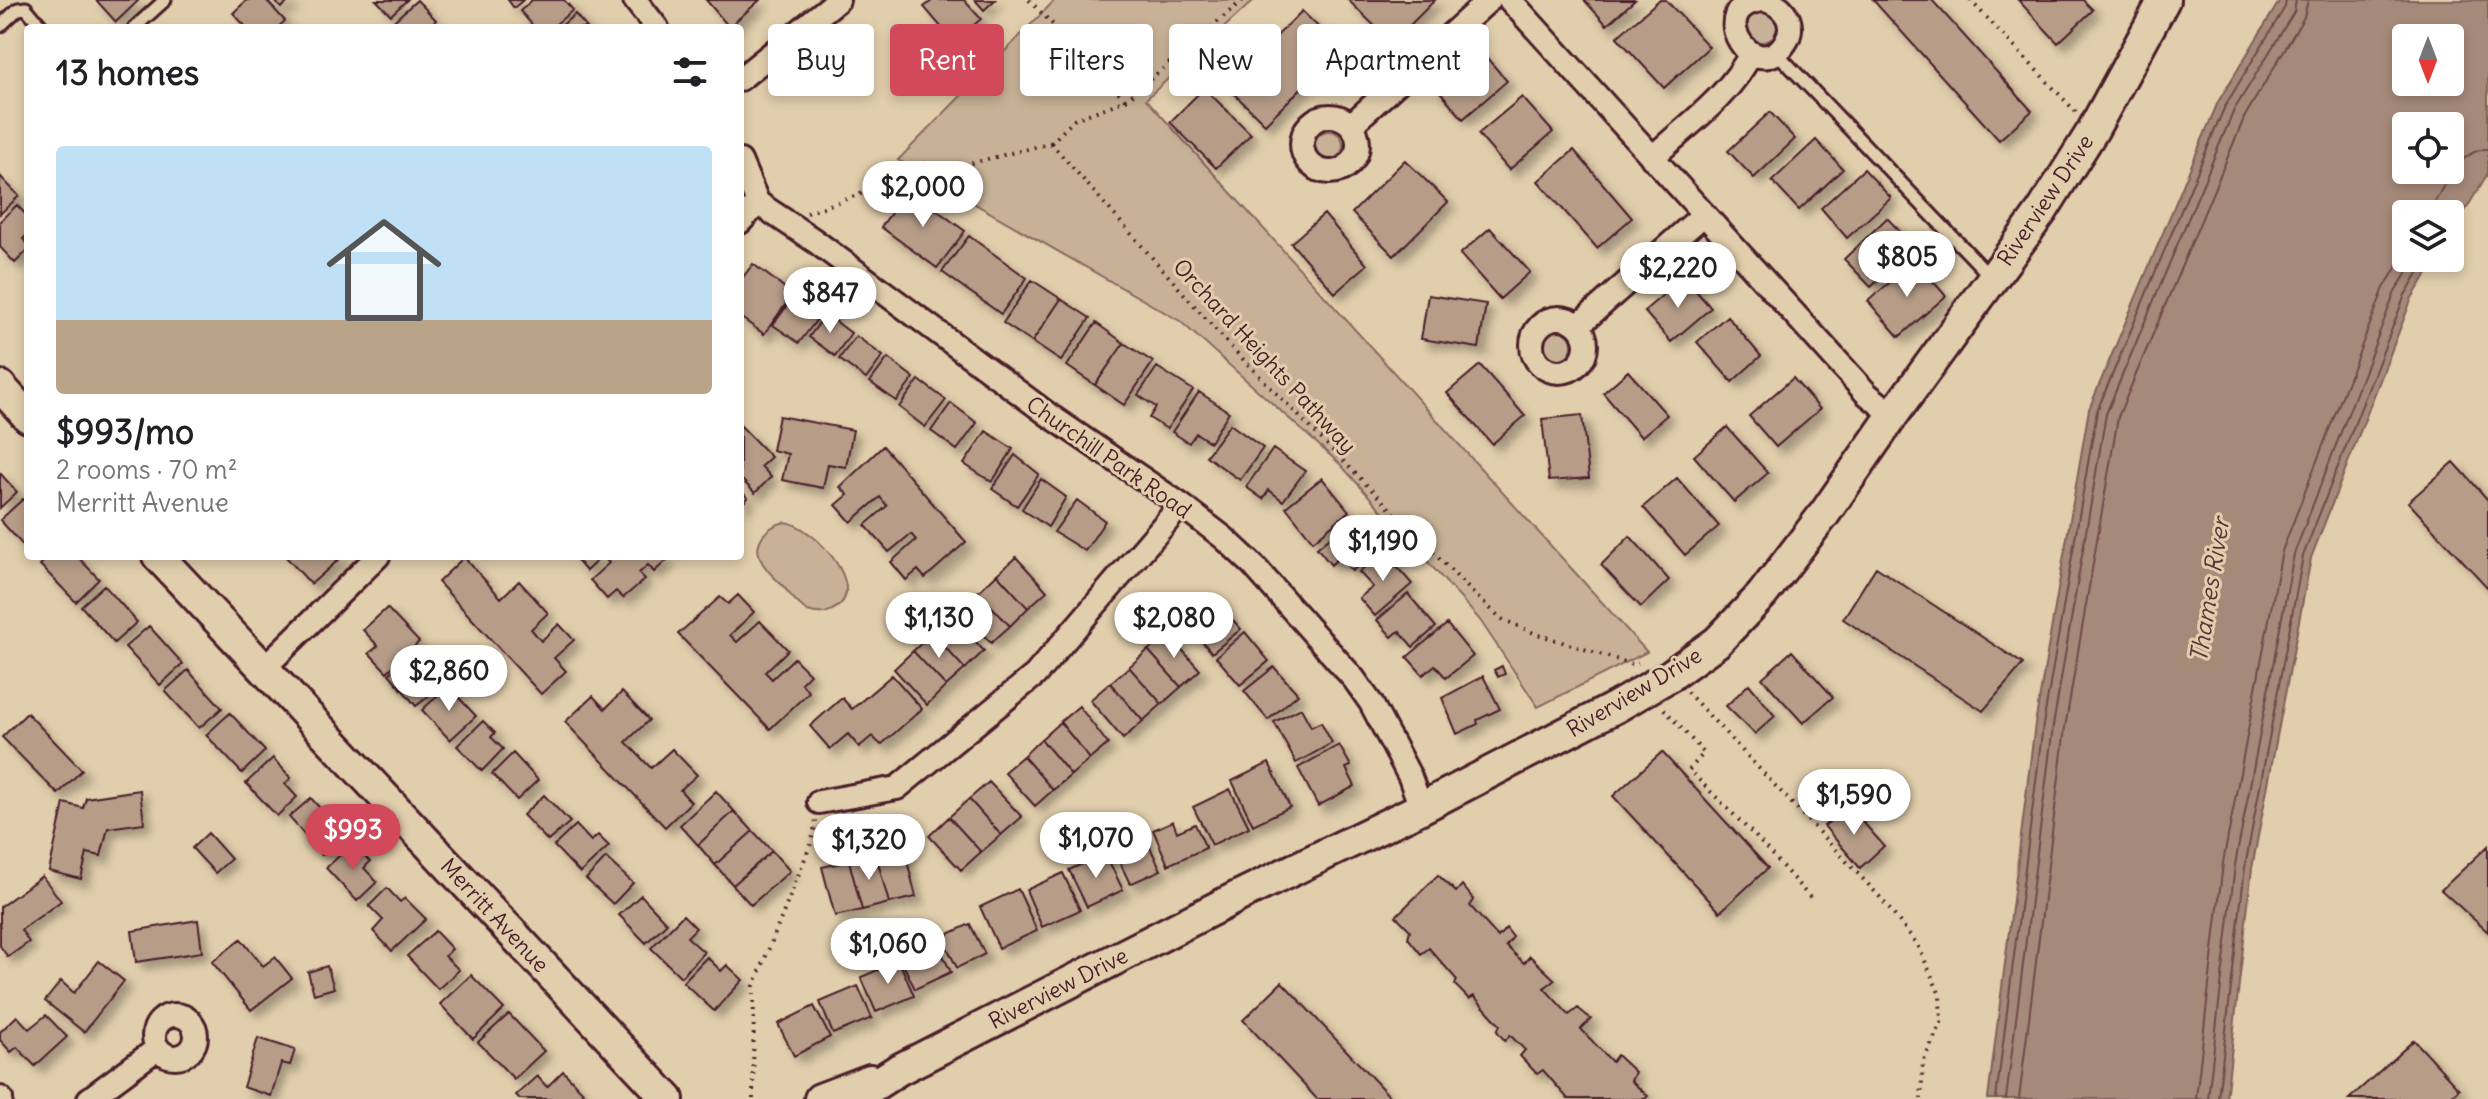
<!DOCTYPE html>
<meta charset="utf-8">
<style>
body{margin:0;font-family:Delius,sans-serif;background:#f2f2f2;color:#202124;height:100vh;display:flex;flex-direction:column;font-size:30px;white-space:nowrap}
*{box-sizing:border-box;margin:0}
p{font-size:26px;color:#757577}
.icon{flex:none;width:44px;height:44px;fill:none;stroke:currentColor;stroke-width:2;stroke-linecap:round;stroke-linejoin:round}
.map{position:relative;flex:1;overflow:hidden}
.details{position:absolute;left:24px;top:24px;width:720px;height:536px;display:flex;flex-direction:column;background:#fff;border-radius:8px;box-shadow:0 4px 12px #0003}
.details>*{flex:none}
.banner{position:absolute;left:768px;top:24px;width:760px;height:72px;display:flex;gap:16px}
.needle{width:52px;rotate:180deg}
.tools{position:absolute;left:2392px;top:24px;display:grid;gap:16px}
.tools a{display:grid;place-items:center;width:72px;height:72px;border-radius:8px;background:#fff;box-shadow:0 4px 12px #0003;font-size:40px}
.price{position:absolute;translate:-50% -68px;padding:0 18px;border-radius:28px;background:#fff;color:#222;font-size:26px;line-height:52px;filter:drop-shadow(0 2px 4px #0008)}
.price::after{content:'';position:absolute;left:50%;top:48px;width:24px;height:18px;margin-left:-12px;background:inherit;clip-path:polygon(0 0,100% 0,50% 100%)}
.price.current{background:#d1495b;color:#fff}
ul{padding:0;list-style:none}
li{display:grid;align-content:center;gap:16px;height:424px;padding:0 32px}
li span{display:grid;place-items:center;height:248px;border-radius:8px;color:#555}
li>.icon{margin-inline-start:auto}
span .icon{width:144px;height:144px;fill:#fffc;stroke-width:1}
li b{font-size:34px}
h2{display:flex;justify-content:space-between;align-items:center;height:96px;padding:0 32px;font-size:34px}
.chip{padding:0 28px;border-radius:8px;background:#fff;box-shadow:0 4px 12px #0003;font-size:28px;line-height:72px}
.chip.current{background:#d1495b;color:#fff}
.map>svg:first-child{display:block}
.green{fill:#c8b297;stroke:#896861;stroke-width:2}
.water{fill:#a68a79;stroke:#815f5a;stroke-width:2;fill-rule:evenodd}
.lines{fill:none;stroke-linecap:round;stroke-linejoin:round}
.shore{stroke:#6f4a4a;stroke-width:2}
.building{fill:#b79d88;stroke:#4a1f2b;stroke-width:2;filter:url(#shadow)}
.lane-casing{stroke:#4a1f2b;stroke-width:17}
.street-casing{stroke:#4a1f2b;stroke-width:28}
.secondary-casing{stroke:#4a1f2b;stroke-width:36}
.path{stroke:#4a1f2b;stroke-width:4;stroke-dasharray:2 6;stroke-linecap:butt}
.lane{stroke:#e1ceac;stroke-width:11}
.street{stroke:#e1ceac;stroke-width:22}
.secondary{stroke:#e1ceac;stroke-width:30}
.labels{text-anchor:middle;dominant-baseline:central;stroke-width:6;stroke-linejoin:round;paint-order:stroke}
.street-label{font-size:22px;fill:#4a1f2b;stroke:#e1ceac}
.water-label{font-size:24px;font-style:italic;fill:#5c343b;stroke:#e1ceac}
</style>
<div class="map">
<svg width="2488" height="1099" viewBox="0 0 2488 1099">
<defs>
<filter id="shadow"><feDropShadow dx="7" dy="7" stdDeviation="4" flood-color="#0004"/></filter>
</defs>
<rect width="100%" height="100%" fill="#e1ceac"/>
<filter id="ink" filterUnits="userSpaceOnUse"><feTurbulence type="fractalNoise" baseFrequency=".0125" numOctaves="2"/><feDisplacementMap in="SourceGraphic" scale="16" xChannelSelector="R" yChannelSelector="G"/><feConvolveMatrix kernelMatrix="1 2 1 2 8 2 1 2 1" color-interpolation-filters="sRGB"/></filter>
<g filter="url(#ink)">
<path class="green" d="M1055,0H1254L1146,99L1647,652L1538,707L1480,620L1340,464L1180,321L898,160Z
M1747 27a15 15 0 1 1 30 0a15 15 0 1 1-30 0Z
M1315 145a14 14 0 1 1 28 0a14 14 0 1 1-28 0Z
M1544 345a14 14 0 1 1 28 0a14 14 0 1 1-28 0Z
M785,522C811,524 874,590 832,610C825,614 816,614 808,611C798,606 790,594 782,585C775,578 766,570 762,562C751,542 767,526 785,522Z"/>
<path class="water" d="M2280,0H2488V173L2450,236V214H2406V258H2437L2412,298L2311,558L2252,868L2226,1099H1988L2035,724L2089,409L2218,102ZM2406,38H2450V82H2406ZM2406,126H2450V170H2406Z"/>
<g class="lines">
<path class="shore" d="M2428,214C2443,190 2456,150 2488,149
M1996,1099L2043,725L2097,411L2225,106L2285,7L2286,0
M2006,1099L2053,726L2106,414L2234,110L2294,12L2296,0
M2019,1099L2065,728L2118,417L2245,116L2304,17L2308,0
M2196,1099L2223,863L2282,551L2384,288L2406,251
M2208,1099L2235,865L2294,554L2395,292L2416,258
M2218,1099L2245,867L2303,556L2405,295L2427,258"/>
</g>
<path class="building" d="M96,0H139L116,22Z
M247,0H266L285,21L277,28H247L233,13Z
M274,0H291L281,8Z
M376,0H407L391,15Z
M417,0L436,20L427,28H386Z
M508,0H523L514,8Z
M532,0H564L573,10L551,28H535L520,11Z
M706,0H760L729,27Z
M933,0H964L981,19L954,42L924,7Z
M975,0H995L984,10Z
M1348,0H1435L1392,43Z
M1584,0H1635L1607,25Z
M1659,0H1666L1709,47L1664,88L1617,37Z
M1873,0H1932L2032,111L1999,140Z
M2018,0H2083L2093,10L2058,43Z
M1302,11L1341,49L1265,124L1226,86Z
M575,14L587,28H559Z
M1480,50L1507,81L1463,119L1436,87Z
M1204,88L1251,134L1216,168L1170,122Z
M1522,97L1553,132L1509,170L1478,134Z
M1770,112L1795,139L1754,178L1728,151Z
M1816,140L1843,169L1799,210L1772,181Z
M1574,150L1632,218L1597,248L1538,181Z
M1405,160L1448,202L1394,256L1352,213Z
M1864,169L1891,198L1847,238L1821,208Z
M0,176L19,196L0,214Z
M908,189L965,231L937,268L881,227Z
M17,205L28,217V234L23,239L28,244V250L15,263L0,247V221Z
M1324,214L1367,265L1335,293L1291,243Z
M1887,218L1915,247L1871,287L1844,259Z
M1490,228L1530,272L1500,299L1460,254Z
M969,236L1027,278L1001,314L942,272Z
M1915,261L1946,296L1899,337L1868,301Z
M753,264L793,294L764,334L740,317V281Z
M1684,277L1711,308L1671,342L1644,311Z
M1032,280L1061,299L1032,342L1003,323Z
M798,291L824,310L799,343L773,325Z
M1428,295L1486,304L1479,348L1421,339Z
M1061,299L1090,318L1061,361L1032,342Z
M826,314L851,333L835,356L809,337Z
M1727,316L1761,356L1732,382L1697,342Z
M1096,323L1124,343L1095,385L1067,366Z
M856,336L883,356L866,379L839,359Z
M1124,343L1153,362L1124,405L1095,385Z
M888,358L914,378L896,401L870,382Z
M1480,365L1525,416L1492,444L1447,393Z
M1157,367L1193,390L1167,429L1149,418L1156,407L1138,395Z
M1628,371L1667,415L1641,437L1603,393Z
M1793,378L1820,409L1776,447L1749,416Z
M919,380L946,400L925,427L899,407Z
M1199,392L1229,412L1210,442L1196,433L1189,443L1172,432Z
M951,403L977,423L957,450L931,431Z
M1582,415L1589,478L1549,481L1542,419Z
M779,416L853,430L846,467L828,464L823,488L782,480L788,454L772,450Z
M1230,424L1263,448L1240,480L1206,456Z
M740,425L771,457L761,466L771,477L755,493L740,478Z
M1727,427L1768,473L1734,502L1694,456Z
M986,431L1013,449L992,482L964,464Z
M883,446L966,542L925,578L918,570L906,580L891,562L916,540L911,534L889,552L865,525L887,506L880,497L851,522L836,505L848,495L840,487Z
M1273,449L1305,471L1283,501L1269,490L1263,499L1246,487Z
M1015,455L1039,474L1017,506L992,489Z
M2454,462L2488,500V588L2408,502Z
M0,473L17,492L0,508Z
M1322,478L1349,511L1313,541L1286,507Z
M1677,478L1719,526L1685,555L1643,507Z
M1041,479L1066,497L1048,527L1022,509Z
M740,490L748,498L740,506Z
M23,499L28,504V551L0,520Z
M1077,500L1105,521L1085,551L1054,532Z
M1353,518L1378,548L1352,571L1339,557L1331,565L1317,548Z
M1630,536L1669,580L1641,607L1601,565Z
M1383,551L1412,584L1375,616L1359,598L1373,587L1359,572Z
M49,556H77L99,579L76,602L40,565Z
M285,556H343L311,584Z
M573,556H663L667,560L654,572L648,565L639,573L645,579L623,598L616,591L607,599L590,580L609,563L602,556L586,571Z
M464,557L501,598L519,581L548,613L531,629L541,641L559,624L574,640L554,658L566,671L541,694L438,582Z
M1016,557L1047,591L1028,608L997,574Z
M1876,567L2023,664L1983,711L1843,619Z
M997,574L1028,608L1010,626L978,592Z
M104,585L137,622L114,643L81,606Z
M978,592L1010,626L991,643L959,610Z
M1408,594L1436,627L1413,647L1399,631L1392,637L1377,620Z
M738,595L754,612L730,635L737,642L760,621L788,650L765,672L772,679L794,658L810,674L801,683L809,692L770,729L678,634L720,597L728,604Z
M1216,601L1241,629L1212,653L1188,625Z
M387,608L419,642L387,672L369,653L378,646L363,630Z
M952,615L984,651L965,669L932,633Z
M1447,624L1473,656L1446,678L1435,665L1423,675L1407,657Z
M149,626L183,664L160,685L125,647Z
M1245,632L1269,661L1240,685L1216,657Z
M932,633L965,669L946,686L913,651Z
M1168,634L1200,670L1181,687L1148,650Z
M1148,650L1181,687L1162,704L1129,667Z
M913,651L946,686L927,705L894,669Z
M1792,651L1833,697L1803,723L1762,678Z
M417,652L444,684L416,706L389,674Z
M1502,666L1505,674L1498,677L1494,670Z
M1129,667L1162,704L1143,721L1110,683Z
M1274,667L1298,694L1268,720L1244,691Z
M188,670L222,708L199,728L165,691Z
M892,675L922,709L881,745L872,736L859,747L848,734L830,749L810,726L842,698L852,709Z
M1483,676L1500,709L1477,720L1478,724L1457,734L1442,698Z
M1110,683L1143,721L1123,739L1090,700Z
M1749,684L1775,716L1755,734L1726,706Z
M448,686L476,716L450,740L422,710Z
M622,692L649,720L626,742L651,768L672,749L697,775L680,790L691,802L665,827L565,722L593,696L605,709Z
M1079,706L1108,744L1090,759L1060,722Z
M1301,708L1311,727L1321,722L1332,743L1296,763L1274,722Z
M27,713L82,770L58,794L2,737Z
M230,713L265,751L242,773L206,735Z
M483,721L495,733L491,737L503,749L482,771L457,746Z
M1060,722L1090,759L1071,775L1041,739Z
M1041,739L1071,775L1053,790L1023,756Z
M1339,745L1351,766L1346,768L1355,786L1318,806L1298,768Z
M1662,752L1768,868L1720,912L1613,796Z
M513,753L538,780L517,800L492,774Z
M1023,756L1053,790L1035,806L1004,772Z
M273,758L291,778L285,784L297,797L277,816L246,783Z
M1269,763L1290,807L1253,825L1232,781Z
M989,782L1022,817L1001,835L969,799Z
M1230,789L1249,827L1212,845L1193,807Z
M140,790L144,823L108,828L101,856L87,853L81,879L49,871L64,803L83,808L86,798Z
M716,791L734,811L698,845L680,825Z
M544,795L570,822L548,841L523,815Z
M311,798L344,836L322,855L289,817Z
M969,799L1001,835L981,852L949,817Z
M1849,806L1884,846L1860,868L1824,826Z
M734,811L753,831L715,865L698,845Z
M949,817L981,852L961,870L929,836Z
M1173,821L1177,832L1195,824L1206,848L1168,865L1153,830Z
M576,825L591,841L598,835L609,846L580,873L554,846Z
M753,831L772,851L733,885L715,865Z
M1142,831L1161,870L1130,884L1112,846Z
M208,833L231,859L215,873L192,848Z
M353,843L370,862L364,868L377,882L357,901L326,868Z
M2488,846V932L2441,890Z
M904,848L916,897L889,903L876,855Z
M772,851L790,871L751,905L733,885Z
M1105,853L1123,890L1087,907L1069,870Z
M876,855L889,903L862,910L849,861Z
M606,858L633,883L613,904L586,879Z
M849,861L862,910L835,916L822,867Z
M1063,873L1080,910L1042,927L1026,890Z
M1438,875L1456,892L1462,885L1474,900L1470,906L1498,937L1506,928L1513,937L1506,946L1524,963L1530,956L1555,980L1544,988L1569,1015L1578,1008L1591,1019L1581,1029L1612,1062L1617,1055L1635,1072L1631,1081L1648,1096L1645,1099H1568L1543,1070L1537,1074L1520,1056L1525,1050L1510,1035L1505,1041L1497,1031L1500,1025L1474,996L1469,999L1455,985L1457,980L1429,948L1421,954L1408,938L1410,930L1396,916Z
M42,876L61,901L21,930L29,942L8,957L0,946V907Z
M387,888L400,902L405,898L426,919L392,951L373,931L383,920L369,906Z
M1018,889L1037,931L999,948L980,907Z
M641,895L667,923L646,943L619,915Z
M683,915L696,928L687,937L704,952L681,977L651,948Z
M198,920L202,952L136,962L132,931Z
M970,924L985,954L957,968L942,937Z
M435,931L452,949L445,956L459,970L438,989L407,956Z
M241,939L263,966L275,957L292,978L251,1010L212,962Z
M937,943L951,972L915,989L901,960Z
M707,957L721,971L727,965L743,980L714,1011L683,982Z
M99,961L124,981L84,1032L45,1001L61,981L74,993Z
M899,961L914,996L876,1012L861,977Z
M327,966L334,988L314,994L308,972Z
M471,975L504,1009L473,1039L440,1004Z
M1282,982L1392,1099H1317L1243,1020Z
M858,986L872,1018L833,1034L820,1002Z
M814,1006L830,1037L794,1056L778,1024Z
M509,1014L544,1051L514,1079L478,1042Z
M46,1015L67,1037L35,1066L17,1047L11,1052L0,1040V1032L17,1016L29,1029Z
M258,1038L295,1050L290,1065L281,1063L271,1096L243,1087Z
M2414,1040L2459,1089L2448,1099H2349Z
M563,1071L583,1092L576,1099H520L516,1095L537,1076L547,1087Z"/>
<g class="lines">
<g class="lane-casing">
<path id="lane" d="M0,26L18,9L26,8L43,28
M134,28L165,0
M1776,52L1991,277"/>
</g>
<g class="street-casing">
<path id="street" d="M635,0L657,28
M1510,0L1867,394L1893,415
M1762,0C1702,7 1755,88 1785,43C1798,24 1784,5 1765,0
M740,79L838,0
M1302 144a28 28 0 1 1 56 0a28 28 0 1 1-56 0Z
M1351,125L1489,0
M1652,158C1686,126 1731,95 1751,53
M740,161L758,203L815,241L1049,415L1181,505L1224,538L1252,564L1354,679L1371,703L1410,777L1421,808
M740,222L758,203
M1532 345a27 27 0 1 1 54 0a27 27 0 1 1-54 0Z
M1579,325L1703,215
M264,668L378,556
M819,802L897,788L1035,675L1181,505
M154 1036a21 21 0 1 1 42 0a21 21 0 1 1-42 0Z
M0,1098L1,1099
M89,1099L158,1048"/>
</g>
<g class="secondary-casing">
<path id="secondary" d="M0,386L28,417
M158,556L668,1099
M820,1099L870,1080
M853,1099L898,1070L1243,894L1421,808L1616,707L1671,675L1717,642L1762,595L1825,513L1893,415L2042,211L2093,130L2164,0"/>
</g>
<path class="path" d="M1029,0L1126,100
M1970,0L2076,112
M1051,143L1231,347L1475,595L1502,619L1534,633L1634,665L1638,663
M1051,143L1075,119L1126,100L1243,0
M807,213L869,191L920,163L960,166L1051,143
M1687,692L1879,896L1918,945L1940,995L1941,1023L1923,1062L1921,1099
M1664,709L1704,753L1689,770L1756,837L1814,902
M753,1099L754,986L812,841L816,820"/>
<use href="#lane" class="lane"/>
<use href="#street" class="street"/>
<use href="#secondary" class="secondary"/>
</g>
</g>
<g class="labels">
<g class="street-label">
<text transform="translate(2045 200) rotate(-56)">Riverview Drive</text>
<text transform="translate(1265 356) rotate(47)">Orchard Heights Pathway</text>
<text transform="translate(1109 457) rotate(35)">Churchill Park Road</text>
<text transform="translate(1634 692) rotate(-31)">Riverview Drive</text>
<text transform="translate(495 915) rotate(47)">Merritt Avenue</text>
<text transform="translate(1058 988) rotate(-27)">Riverview Drive</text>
</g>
<g class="water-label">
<text transform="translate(2209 590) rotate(-81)">Thames River</text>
</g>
</g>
</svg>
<div class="tools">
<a><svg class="needle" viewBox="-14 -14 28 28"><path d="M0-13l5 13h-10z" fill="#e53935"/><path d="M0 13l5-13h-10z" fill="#757577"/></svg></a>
<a><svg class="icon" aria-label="locate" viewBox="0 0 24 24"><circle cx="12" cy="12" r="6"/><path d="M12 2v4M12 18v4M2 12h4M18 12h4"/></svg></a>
<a><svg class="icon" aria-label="layers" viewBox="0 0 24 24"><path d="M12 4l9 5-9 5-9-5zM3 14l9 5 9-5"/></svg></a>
</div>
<b class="price" style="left:923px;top:229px">$2,000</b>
<b class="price" style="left:1907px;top:299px">$805</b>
<b class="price" style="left:1678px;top:310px">$2,220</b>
<b class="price" style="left:830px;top:335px">$847</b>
<b class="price" style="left:1383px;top:583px">$1,190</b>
<b class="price" style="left:939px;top:660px">$1,130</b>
<b class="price" style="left:1174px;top:660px">$2,080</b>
<b class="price" style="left:449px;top:713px">$2,860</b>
<b class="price" style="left:1854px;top:837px">$1,590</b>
<b class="price current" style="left:353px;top:872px">$993</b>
<b class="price" style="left:1096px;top:880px">$1,070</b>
<b class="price" style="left:869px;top:882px">$1,320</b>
<b class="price" style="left:888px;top:986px">$1,060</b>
<div class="banner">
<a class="chip">Buy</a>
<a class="chip current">Rent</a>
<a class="chip">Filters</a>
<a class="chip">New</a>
<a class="chip">Apartment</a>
</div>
<section class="details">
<h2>13 homes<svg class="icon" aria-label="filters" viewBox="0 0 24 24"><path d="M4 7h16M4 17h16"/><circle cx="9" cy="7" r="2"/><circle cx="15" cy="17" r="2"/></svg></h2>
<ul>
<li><span style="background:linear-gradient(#bfe0f5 70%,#b9a48a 0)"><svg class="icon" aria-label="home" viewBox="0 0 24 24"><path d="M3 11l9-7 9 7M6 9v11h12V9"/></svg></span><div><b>$993/mo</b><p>2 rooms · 70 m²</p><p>Merritt Avenue</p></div></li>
</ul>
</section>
</div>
